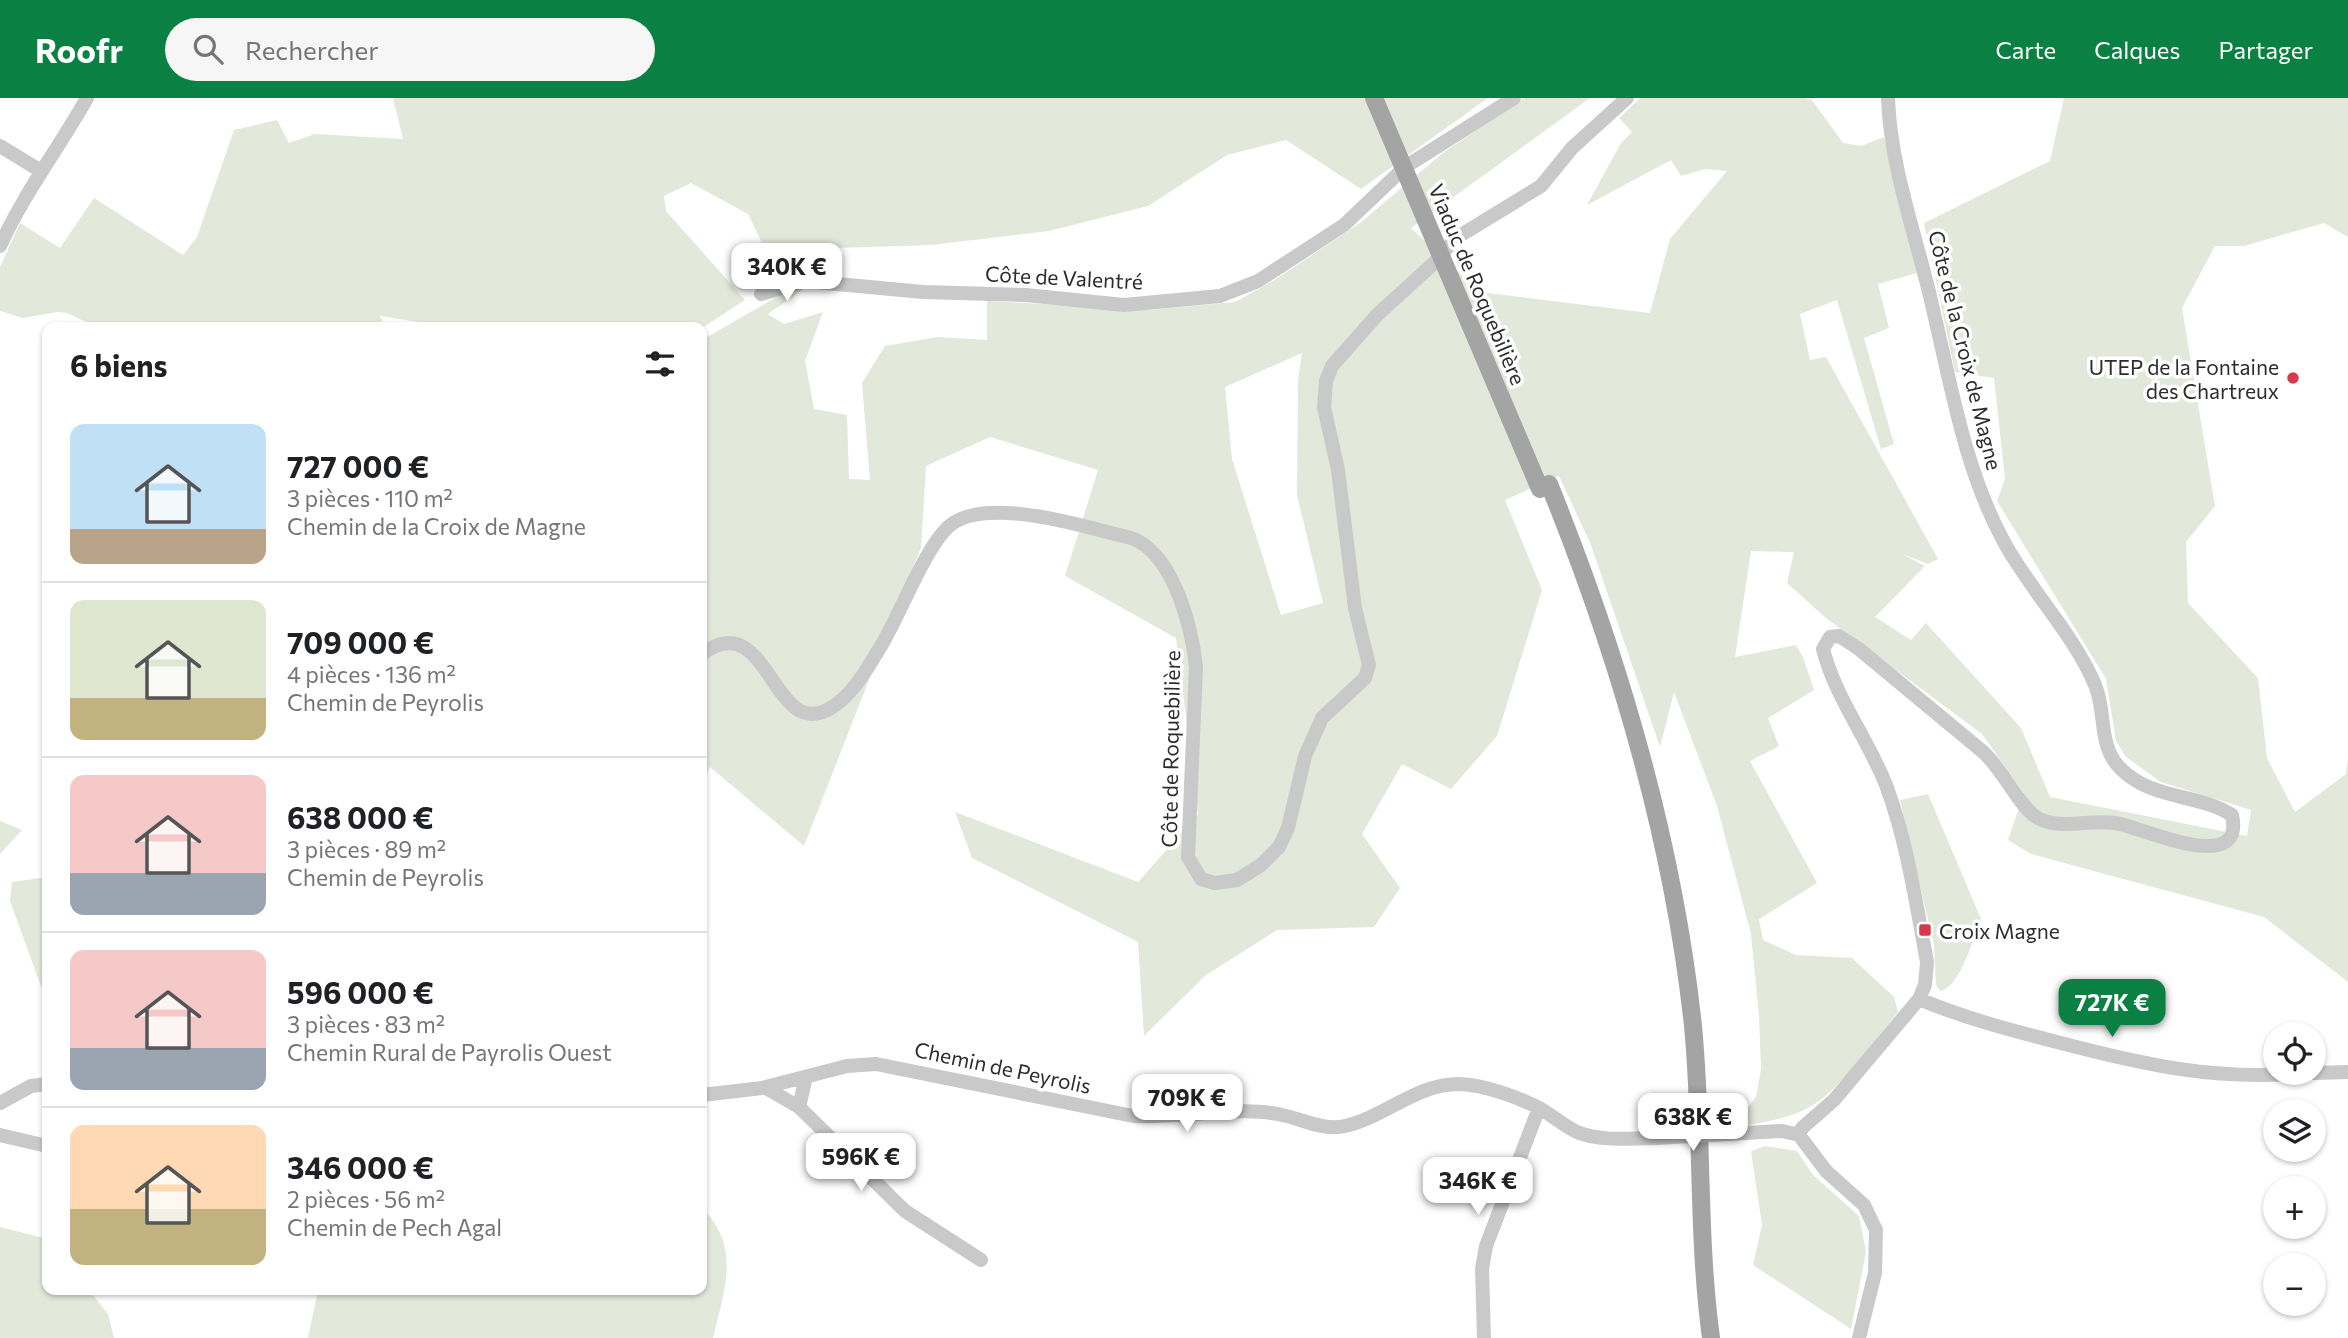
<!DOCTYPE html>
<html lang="fr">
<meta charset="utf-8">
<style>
body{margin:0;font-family:Commissioner,sans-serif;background:#f6f6f6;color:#202124;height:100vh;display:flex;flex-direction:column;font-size:26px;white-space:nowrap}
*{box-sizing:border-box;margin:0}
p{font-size:23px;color:#757577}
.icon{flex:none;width:38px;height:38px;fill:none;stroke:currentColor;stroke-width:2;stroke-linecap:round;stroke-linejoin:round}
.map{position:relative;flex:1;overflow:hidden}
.panel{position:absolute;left:42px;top:224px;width:665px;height:973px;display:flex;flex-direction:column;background:#fff;border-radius:14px;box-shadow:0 2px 5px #0004}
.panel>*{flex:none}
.controls{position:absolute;left:2263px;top:924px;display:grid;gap:14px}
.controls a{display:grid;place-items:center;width:63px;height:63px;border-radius:50%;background:#fff;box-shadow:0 2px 5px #0004;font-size:35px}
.price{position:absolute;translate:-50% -60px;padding:0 16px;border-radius:14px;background:#fff;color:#222;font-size:23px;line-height:46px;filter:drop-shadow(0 2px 4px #0008)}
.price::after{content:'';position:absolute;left:50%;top:42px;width:21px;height:16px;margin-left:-10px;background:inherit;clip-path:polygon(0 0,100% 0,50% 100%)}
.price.current{background:#0b8043;color:#fff}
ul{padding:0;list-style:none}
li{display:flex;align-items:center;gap:21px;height:175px;padding:0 28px}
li+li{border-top:2px solid #e0e0e0}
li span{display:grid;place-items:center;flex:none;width:196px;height:140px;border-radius:14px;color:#555}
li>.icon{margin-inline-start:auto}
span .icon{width:84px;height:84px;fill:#fffc;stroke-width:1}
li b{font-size:30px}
h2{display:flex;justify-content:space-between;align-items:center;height:84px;padding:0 28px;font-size:30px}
header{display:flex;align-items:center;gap:42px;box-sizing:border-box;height:98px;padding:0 35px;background:#0b8043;color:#fff}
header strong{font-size:33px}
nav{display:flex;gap:38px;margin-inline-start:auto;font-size:24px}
.search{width:490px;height:63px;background:#f6f6f6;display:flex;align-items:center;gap:18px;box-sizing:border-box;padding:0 24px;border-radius:38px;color:#757577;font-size:26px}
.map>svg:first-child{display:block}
.green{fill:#e2e8da;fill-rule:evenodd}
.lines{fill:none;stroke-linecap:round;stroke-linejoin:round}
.minor{stroke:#c9c9c9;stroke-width:14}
.major{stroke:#a4a4a4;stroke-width:18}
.minor-bridge{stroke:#c9c9c9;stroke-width:14}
.major-bridge{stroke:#a4a4a4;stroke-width:18}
.poi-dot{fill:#d73948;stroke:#fff;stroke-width:2.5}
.labels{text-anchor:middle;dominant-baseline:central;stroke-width:7;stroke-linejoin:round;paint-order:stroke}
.street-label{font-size:21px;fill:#2c2c2c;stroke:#fff}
.poi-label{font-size:21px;fill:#2c2c2c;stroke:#fff;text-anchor:end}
</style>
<header>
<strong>Roofr</strong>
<div class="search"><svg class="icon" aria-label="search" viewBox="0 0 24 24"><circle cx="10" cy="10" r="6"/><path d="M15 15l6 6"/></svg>Rechercher</div>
<nav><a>Carte</a><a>Calques</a><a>Partager</a></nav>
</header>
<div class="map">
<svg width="2348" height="1240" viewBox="0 0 2348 1240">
<rect width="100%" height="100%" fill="#fff"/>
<path class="green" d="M393,0H1488L1361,91L1286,42L1227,57L1148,108L1049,133L931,147L804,151L794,177L780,183L748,116L691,85L664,98L666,113L745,202L702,230L450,229L380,218L385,229H97L67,215L57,214L23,220L0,213V169L20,125L60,150L94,100L183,157L197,139L234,32L277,22L289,45L315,36L403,41Z
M1525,0H1590L1411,130L1480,194L1650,215L1670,141L1727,73L1705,71L1681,78L1671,62L1587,107L1621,45L1632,34L1619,20L1640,0H1803L1812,2L1843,45L1861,48L1884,39L1917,175L1878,186L1889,230L1864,240L1894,346L1881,351L1837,202L1800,216L1810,262L1826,259L1938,461L1928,466L1902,456L1925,468L1875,519L1911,542L1926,525L2021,630L2050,699L2247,738L2251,712L2161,684L2126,659L2116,643L2106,581L1997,403L2005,381L1994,280L1955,274L1924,125L2050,63L2064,0H2348V139L2324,125L2244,148H2215L2182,210L2215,408L2186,444L2188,505L2258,580L2267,660L2295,714L2346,676L2348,660V884L2264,819L2031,756L2008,742L2024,695L1982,636L1826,520L1787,485L1794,454L1751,453L1735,559L1796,547L1803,559L1814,592L1768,620L1779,648L1750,663L1817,785L1759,821L1763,842L1796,857L1852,860L1894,899L1898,914C1877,939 1837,995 1810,1009C1786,1022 1759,1025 1732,1030L1756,999L1761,971L1759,918L1751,836L1717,708L1674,594L1660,649L1591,447L1559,378L1505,402L1542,492L1497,638L1451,691L1402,666L1362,736L1400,790L1374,829L1277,832L1206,877L1144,938L1138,844L972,760L955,714L1138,784L1198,716L1176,540L1065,478L1098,372L990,339L926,368L921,449L804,748L710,669L702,687V242L792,190H805L768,216L784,226L823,214L805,263L814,311L847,317L849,381L870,382L862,285L885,248L938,239L987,242V203L1148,212L1235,204L1273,183L1360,125L1444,54ZM1302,255L1298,283L1297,397L1323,505L1281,517L1232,361L1225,289Z
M1928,696L1981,821C1974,838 1960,890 1940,893L1936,887L1934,847L1900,702Z
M0,723L22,732L0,756Z
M40,780L47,782V905L10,803L12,784Z
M1765,1048L1797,1053L1813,1077L1859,1118L1866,1154L1851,1231L1753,1167L1762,1127L1751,1053Z
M702,1110C742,1149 724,1193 713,1240H308L318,1192H702Z
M0,1129L47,1141V1192H89L108,1216L114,1240H0Z"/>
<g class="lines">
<path class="minor" d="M0,48L41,73
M0,148C24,95 59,50 87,0
M761,196L805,183L923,194L1026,197L1124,207L1220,198L1258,183L1344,127L1405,69L1514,0
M702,556C769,506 772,646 831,610C852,597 866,573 878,553C899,520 923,453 948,429C980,399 1069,424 1107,434C1117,437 1129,438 1138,443C1175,463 1192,530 1196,569L1188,759L1201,781L1215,785L1237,782L1261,767L1279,749L1288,730L1305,658L1322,620L1365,580L1369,567L1355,510L1338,372L1324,309L1326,283L1332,268L1377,217L1434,165L1456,140L1541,88L1572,50L1627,0
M1919,901C1964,920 2010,932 2057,944C2145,967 2215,983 2306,975
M2314,975L2348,974
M766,990L799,1009L905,1113L981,1162
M702,997L762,990L847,968L876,966L1133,1018C1180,1021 1239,1007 1282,1017C1302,1021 1324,1033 1345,1028C1385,1019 1416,986 1459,986C1485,987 1518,999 1541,1011C1553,1018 1564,1028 1577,1034C1601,1044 1631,1040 1657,1040
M0,1005L31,988L47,986
M799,1009L806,979
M1728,1036L1782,1033L1799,1037L1826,1073L1864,1107L1876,1132L1875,1175L1859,1240
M0,1037L47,1048
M1799,1037L1802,1030L1834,1002L1919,901L1925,887L1927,864C1916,805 1907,743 1886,687C1868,641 1835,599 1823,551L1830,539L1839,538L1859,551L1982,653C2003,671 2018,707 2036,719C2058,733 2090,721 2115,725C2140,728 2246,780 2232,717C2197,695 2152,702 2121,671C2097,648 2107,614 2095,587C2075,538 2030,492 2004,444C1961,365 1949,273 1927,186C1912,126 1890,63 1888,0
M1484,1240L1482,1171L1486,1148L1539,1010"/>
<path class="major" d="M1549,386C1619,559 1673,741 1693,928C1703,1031 1697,1137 1711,1240"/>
<path class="minor-bridge" d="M1657,1040L1728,1036"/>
<path class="major-bridge" d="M1374,0L1540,391"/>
</g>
<g class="poi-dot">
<circle cx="2293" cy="280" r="7"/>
<rect x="1918" y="825" width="14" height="14" rx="3.5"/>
</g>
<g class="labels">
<g class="street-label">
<text transform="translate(1064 179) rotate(3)">Côte de Valentré</text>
<text transform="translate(1478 186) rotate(67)">Viaduc de Roquebilière</text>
<text transform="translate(1966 252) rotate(76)">Côte de la Croix de Magne</text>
<text transform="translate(1170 651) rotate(-89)">Côte de Roquebilière</text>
<text transform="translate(1003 969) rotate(12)">Chemin de Peyrolis</text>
</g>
<g class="poi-label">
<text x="2279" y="268">UTEP de la Fontaine<tspan x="2279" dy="24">des Chartreux</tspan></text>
<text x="1939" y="832" text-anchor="start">Croix Magne</text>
</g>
</g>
</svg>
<div class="controls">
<a><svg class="icon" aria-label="locate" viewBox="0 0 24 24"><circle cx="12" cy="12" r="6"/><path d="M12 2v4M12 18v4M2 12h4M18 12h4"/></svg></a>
<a><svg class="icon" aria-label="layers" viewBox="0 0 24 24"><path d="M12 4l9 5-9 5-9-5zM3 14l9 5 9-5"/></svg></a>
<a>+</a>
<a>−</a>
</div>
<b class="price" style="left:787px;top:205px">340K €</b>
<b class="price current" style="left:2112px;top:941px">727K €</b>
<b class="price" style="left:1187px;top:1036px">709K €</b>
<b class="price" style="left:1693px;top:1055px">638K €</b>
<b class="price" style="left:861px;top:1095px">596K €</b>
<b class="price" style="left:1478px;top:1119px">346K €</b>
<section class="panel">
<h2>6 biens<svg class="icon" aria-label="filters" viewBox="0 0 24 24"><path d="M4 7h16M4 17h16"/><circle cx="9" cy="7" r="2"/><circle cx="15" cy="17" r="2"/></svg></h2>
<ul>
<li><span style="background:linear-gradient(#bfe0f5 75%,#b9a48a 0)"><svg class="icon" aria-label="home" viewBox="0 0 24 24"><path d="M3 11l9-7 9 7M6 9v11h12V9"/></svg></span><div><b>727 000 €</b><p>3 pièces · 110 m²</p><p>Chemin de la Croix de Magne</p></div></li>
<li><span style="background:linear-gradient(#dfe7d0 70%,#c2b280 0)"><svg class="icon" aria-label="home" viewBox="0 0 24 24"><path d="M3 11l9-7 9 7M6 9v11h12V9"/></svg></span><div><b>709 000 €</b><p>4 pièces · 136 m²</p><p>Chemin de Peyrolis</p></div></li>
<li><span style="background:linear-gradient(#f6c9c9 70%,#9aa5b1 0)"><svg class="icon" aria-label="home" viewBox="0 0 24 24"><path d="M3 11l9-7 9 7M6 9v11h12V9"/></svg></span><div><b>638 000 €</b><p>3 pièces · 89 m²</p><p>Chemin de Peyrolis</p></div></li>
<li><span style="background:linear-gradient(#f6c9c9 70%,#9aa5b1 0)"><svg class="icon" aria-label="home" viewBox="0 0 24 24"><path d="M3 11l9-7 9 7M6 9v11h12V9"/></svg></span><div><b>596 000 €</b><p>3 pièces · 83 m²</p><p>Chemin Rural de Payrolis Ouest</p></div></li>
<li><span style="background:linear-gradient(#ffd9b3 60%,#c2b280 0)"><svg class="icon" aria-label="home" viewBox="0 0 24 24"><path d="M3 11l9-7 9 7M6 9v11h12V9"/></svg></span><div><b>346 000 €</b><p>2 pièces · 56 m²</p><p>Chemin de Pech Agal</p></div></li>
</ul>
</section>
</div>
